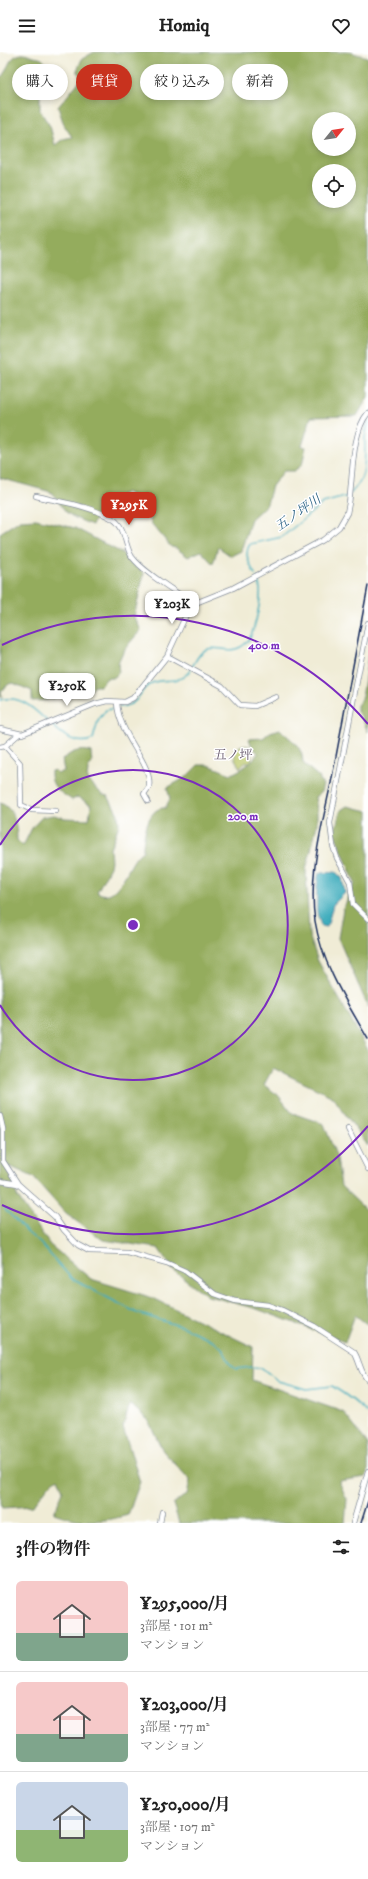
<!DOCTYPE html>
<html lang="ja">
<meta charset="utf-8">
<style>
body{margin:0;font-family:"IM FELL DW Pica","Noto Serif JP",serif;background:#f2f2f2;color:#222;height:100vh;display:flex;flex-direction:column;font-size:15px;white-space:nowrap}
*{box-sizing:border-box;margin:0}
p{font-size:13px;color:#767676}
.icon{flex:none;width:22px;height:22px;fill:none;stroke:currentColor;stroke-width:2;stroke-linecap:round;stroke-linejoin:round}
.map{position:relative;height:1471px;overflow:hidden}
.sheet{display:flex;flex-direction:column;background:#fff;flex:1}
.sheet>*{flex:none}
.top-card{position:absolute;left:12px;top:12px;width:344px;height:36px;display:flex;gap:8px}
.needle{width:26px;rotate:60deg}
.fabs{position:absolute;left:312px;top:60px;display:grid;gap:8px}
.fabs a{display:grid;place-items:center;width:44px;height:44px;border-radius:50%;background:#fff;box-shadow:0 2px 6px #0003;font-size:20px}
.price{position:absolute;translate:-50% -34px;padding:0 9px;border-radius:8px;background:#fff;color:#222;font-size:13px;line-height:26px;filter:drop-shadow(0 1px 2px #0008)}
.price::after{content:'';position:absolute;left:50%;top:24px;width:12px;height:9px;margin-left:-6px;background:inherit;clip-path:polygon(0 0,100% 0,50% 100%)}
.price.current{background:#c8321e;color:#fff}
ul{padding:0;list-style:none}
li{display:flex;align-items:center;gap:12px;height:100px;padding:0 16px}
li+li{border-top:1px solid #e0e0e0}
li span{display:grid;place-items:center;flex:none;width:112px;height:80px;border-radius:6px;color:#555}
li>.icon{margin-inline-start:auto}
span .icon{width:48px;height:48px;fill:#fffc;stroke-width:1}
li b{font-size:17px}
h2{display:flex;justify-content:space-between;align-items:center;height:48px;padding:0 16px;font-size:17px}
.pill{padding:0 14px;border-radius:18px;background:#fff;box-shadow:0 2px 6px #0003;font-size:14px;line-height:36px}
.pill.current{background:#c8321e;color:#fff}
header{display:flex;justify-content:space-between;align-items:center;height:52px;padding:0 16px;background:#fff;font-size:18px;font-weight:800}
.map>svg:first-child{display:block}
.green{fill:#bbc869;stroke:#6b7c64}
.forest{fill:#94ac5d;stroke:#586e5e;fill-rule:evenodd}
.water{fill:#3eacbc;stroke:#2c6e8d}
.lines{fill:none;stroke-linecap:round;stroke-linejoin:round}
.stream{stroke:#3eacbc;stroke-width:1.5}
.minor-casing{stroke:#868e9a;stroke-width:6}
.minor{stroke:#fff;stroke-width:4.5}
.rail{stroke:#1b2f5e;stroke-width:1.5}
.ring{fill:none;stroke:#7b2cbf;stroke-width:2}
.labels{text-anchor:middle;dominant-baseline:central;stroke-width:3;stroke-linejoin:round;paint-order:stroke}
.water-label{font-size:13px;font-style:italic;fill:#296184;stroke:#fff}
.neighbourhood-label{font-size:13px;fill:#64566a;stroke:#fff}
.centre{fill:#7b2cbf;stroke:#fff;stroke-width:2}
.ring-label{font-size:12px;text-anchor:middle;font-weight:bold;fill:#7b2cbf;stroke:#fff;stroke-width:3;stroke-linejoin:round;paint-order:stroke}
</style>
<header><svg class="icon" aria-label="menu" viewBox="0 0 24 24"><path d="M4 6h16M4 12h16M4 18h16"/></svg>Homiq<svg class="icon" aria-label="heart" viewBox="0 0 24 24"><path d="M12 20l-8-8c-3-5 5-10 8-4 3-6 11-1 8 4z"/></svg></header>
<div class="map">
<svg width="368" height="1471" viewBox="0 0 368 1471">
<rect width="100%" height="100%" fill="#fff"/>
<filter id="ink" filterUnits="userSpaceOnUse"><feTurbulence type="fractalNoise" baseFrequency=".025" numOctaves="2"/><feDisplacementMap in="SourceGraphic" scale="8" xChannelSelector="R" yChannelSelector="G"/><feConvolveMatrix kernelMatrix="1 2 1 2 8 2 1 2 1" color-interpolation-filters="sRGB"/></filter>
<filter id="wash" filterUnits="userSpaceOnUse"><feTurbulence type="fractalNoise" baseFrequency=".012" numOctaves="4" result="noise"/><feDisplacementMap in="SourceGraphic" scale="16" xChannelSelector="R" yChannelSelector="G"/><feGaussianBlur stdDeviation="0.9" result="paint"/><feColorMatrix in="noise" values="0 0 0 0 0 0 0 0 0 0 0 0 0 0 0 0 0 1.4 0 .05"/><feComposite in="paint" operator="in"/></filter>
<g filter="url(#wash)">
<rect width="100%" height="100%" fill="#f0ecd6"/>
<path class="green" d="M242,693L249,694L252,709L245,711L240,716L235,707L234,698Z"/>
<path class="forest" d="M94,0H349L368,5V345L357,364L311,365L302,394L306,395L302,413L294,419H284L272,434L267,452L251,467L241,499L231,504L218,495L213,512L201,499L188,505L176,496L171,495L151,471L145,450L126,440L105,454L92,473L75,466L66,460L51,440L0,426V26C9,19 7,3 23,2C26,2 30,4 33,5C42,6 45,7 47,17L40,24V59L50,74L55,93L63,87L72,85L64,73L58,55L81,27L77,18L82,7ZM319,67H349V97H319ZM319,119H349V149H319Z
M36,467L75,476L122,501L144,521L134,565L141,578C132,589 115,604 119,619C117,624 114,627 107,626L100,634H95L90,639L83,636L78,639L79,642L71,643L70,645L61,642C54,648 41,649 32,649V639L13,631L9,632L1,639L2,645H0V481L20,468Z
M368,604V680L361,664L357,660V653L362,647Z
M280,677C291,689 303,693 303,711L319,725L323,733L321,740L315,745L317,758V773L306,818L309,883L318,909L368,998V1094L333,1045L273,1016L264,1033L278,1043L292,1061L324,1072L337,1106L341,1134L368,1160V1273L355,1263L345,1290L257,1257L208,1244L174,1219L158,1196L103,1188L66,1162L33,1125L9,1114L17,1144L50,1193L91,1227L153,1246L253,1295L252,1328L343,1360L368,1392V1418L366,1425L339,1429L347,1448L345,1471H179L173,1452L187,1442L190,1428L163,1399L148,1368L130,1352L123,1375L140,1430L128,1463C100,1471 81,1471 54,1461L63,1439L58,1426L49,1433L33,1454L2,1456L0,1451V751C15,756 17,775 17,788L23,794L32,776L42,765L54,763L65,766L89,767L91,753L78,745L72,748C60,740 50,735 51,719L55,718L58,721L64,719L62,708C71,700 79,696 91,700L92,711L88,717L87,728L103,743L108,744L118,762L119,773L110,797L111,809L110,815L97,840C120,854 128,806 143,799C143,785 147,755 165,756L170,747L167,736L186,725L198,713H208L231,722C242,718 252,710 258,701L252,695L249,687L263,686L270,680Z
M347,754L368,759V955L338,886L343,857L355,831L334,780L341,758Z"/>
<path class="water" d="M336,820L342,826L345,841L333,853L327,875L321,874C320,869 317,864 317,859C316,853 317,825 319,821Z"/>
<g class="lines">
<path class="stream" d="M351,441C368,423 364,411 365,386C366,381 367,375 368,370
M255,522C250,513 243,502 250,492L282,485L323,451L348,444
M0,648C20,642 34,657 48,670
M120,655C143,652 136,639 152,631C163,626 177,632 187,622C194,615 196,603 205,598C216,591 232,606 247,590C254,583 260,553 260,543C261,537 259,531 257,526
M51,672C62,683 78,695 93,687L98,669L106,658L116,656
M4,1156L28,1181L40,1191L72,1227L137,1261L183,1275L214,1289L222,1296L231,1313L236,1317L252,1315L262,1316L278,1329L306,1337L332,1334C345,1342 358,1351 368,1362"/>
</g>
</g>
<g filter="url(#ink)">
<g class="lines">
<g class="minor-casing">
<path id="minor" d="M36,444C61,450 91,454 113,467C126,475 124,493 132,505C144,521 177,540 193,552
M368,571L330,771L333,794L337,806L350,830L353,852L368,867
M167,604L222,634L240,653L255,654L276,645
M117,650C118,683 153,711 149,735L144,742L148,749
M0,677L22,682L95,652L107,649L125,650L133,646L167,604L187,561L193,552L233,536L323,488L339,475L347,461L349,451C353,426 351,381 368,361
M5,694L20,711L21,753L32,758L56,759
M0,695L5,694L19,682
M0,1064L3,1077V1109L18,1132L55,1165L64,1178L78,1193L89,1199L127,1200L167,1211L185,1219L215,1242L235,1249L268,1253L282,1258L314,1274L354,1300C360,1309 360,1321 368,1328
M348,1077L368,1117
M0,1129L18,1132
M160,1471L162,1460
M353,1471L368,1419"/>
</g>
<use href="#minor" class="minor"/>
<path class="rail" d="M368,534C356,600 343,665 331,731C322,773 308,825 315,869C322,912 346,949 368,987
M361,1471L368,1449"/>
</g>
</g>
<g class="ring">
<path d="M0 793A155 155 0 1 1 0 953"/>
<path d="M368 1074A309 309 0 0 1 2 1153M2 593A309 309 0 0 1 368 672"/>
</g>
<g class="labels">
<g class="water-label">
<text transform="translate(298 461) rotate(-35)">五ノ坪川</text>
</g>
<g class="neighbourhood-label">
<text x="233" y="703">五ノ坪</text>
</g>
</g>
<circle cx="133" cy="873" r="6" class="centre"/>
<g class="ring-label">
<text x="264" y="597">400 m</text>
<text x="243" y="768">200 m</text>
</g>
</svg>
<div class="fabs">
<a><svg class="needle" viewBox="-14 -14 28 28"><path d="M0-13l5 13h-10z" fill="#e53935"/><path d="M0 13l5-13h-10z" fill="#767676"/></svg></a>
<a><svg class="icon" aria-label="locate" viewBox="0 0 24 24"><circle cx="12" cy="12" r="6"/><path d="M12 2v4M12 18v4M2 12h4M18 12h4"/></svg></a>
</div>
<b class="price current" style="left:129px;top:474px">¥295K</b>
<b class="price" style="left:172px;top:573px">¥203K</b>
<b class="price" style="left:67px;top:655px">¥250K</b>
<div class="top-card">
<a class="pill">購入</a>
<a class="pill current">賃貸</a>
<a class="pill">絞り込み</a>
<a class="pill">新着</a>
</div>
</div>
<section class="sheet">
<h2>3件の物件<svg class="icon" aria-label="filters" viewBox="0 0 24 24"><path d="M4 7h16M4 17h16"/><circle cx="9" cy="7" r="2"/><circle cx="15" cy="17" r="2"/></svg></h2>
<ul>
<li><span style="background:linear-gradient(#f6c9c9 65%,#7fa58c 0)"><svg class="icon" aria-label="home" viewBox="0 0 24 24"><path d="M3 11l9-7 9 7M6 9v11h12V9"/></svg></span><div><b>¥295,000/月</b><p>3部屋 · 101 m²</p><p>マンション</p></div></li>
<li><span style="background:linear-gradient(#f6c9c9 65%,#7fa58c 0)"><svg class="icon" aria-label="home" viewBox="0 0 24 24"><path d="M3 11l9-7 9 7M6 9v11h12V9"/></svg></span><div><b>¥203,000/月</b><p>3部屋 · 77 m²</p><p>マンション</p></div></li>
<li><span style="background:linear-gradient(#c9d6e8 60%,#8fb573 0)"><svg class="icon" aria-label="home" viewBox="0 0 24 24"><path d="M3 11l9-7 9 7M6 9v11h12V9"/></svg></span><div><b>¥250,000/月</b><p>3部屋 · 107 m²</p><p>マンション</p></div></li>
</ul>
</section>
